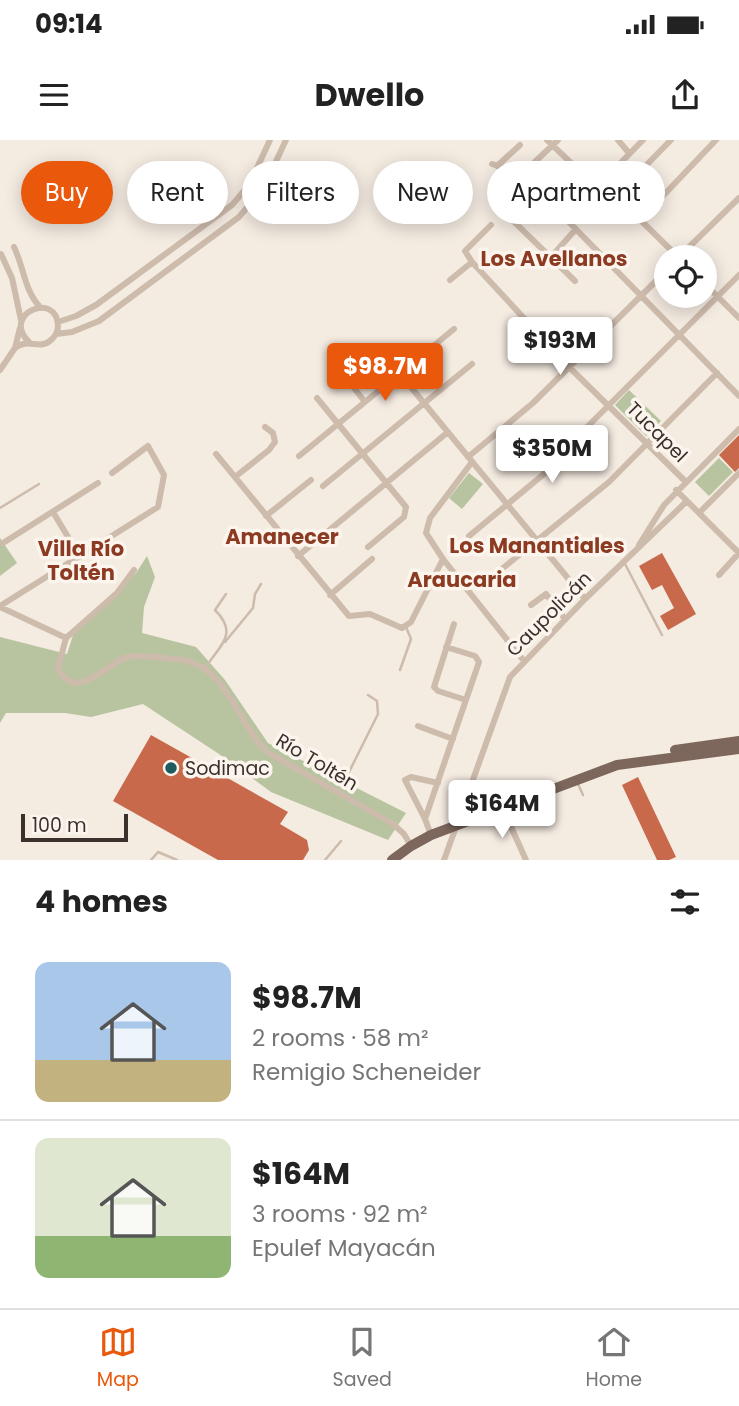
<!DOCTYPE html>
<meta charset="utf-8">
<style>
body{margin:0;font-family:Poppins,sans-serif;background:#f2f2f2;color:#222;height:100vh;display:flex;flex-direction:column;font-size:26px;white-space:nowrap}
*{box-sizing:border-box;margin:0}
p{font-size:23px;color:#767676}
.icon{flex:none;width:38px;height:38px;fill:none;stroke:currentColor;stroke-width:2;stroke-linecap:round;stroke-linejoin:round}
.map{position:relative;height:720px;overflow:hidden}
.details{display:flex;flex-direction:column;background:#fff;flex:1}
.details>*{flex:none}
.banner{position:absolute;left:21px;top:21px;width:698px;height:63px;display:flex;gap:14px}
.controls{position:absolute;left:654px;top:105px;display:grid;gap:14px}
.controls a{display:grid;place-items:center;width:63px;height:63px;border-radius:50%;background:#fff;box-shadow:0 4px 18px #0003;font-size:35px}
.scale{position:absolute;left:21px;bottom:18px;width:107px;box-sizing:border-box;padding-left:7px;border:4px solid #3b302b;border-top:0;font-size:19px;line-height:24px;white-space:nowrap;color:#3b302b;-webkit-text-stroke:5px #fbf5ee;paint-order:stroke}
.price{position:absolute;translate:-50% -60px;padding:0 16px;border-radius:7px;background:#fff;color:#222;font-size:23px;line-height:46px;filter:drop-shadow(0 2px 4px #0008)}
.price::after{content:'';position:absolute;left:50%;top:42px;width:21px;height:16px;margin-left:-10px;background:inherit;clip-path:polygon(0 0,100% 0,50% 100%)}
.price.selected{background:#ea580c;color:#fff}
ul{padding:0;list-style:none}
li{display:flex;align-items:center;gap:21px;height:175px;padding:0 35px}
li+li{border-top:2px solid #e0e0e0}
li span{display:grid;place-items:center;flex:none;width:196px;height:140px;border-radius:14px;color:#555}
li>.icon{margin-inline-start:auto}
span .icon{width:84px;height:84px;fill:#fffc;stroke-width:1}
li b{font-size:30px}
h2{display:flex;justify-content:space-between;align-items:center;height:84px;padding:0 35px;font-size:30px}
.chip{padding:0 24px;border-radius:32px;background:#fff;box-shadow:0 4px 18px #0003;font-size:24px;line-height:63px}
.chip.selected{background:#ea580c;color:#fff}
.status{display:flex;justify-content:space-between;align-items:center;height:49px;padding:0 35px;background:#fff;direction:ltr}
.status svg{height:19px;fill:currentColor}
header{display:flex;justify-content:space-between;align-items:center;height:91px;padding:0 35px;background:#fff;font-size:32px;font-weight:700}
.dock{display:flex;justify-content:space-around;align-items:center;height:98px;border-top:2px solid #e0e0e0;background:#fff;font-size:19px;color:#767676}
.dock a{display:grid;justify-items:center;gap:4px}
.dock .selected{color:#ea580c}
.map>svg:first-child{display:block}
.green{fill:#b8c4a0}
.building{fill:#c8694b}
.lines{fill:none;stroke-linecap:round;stroke-linejoin:round}
.service{stroke:#cdbbac;stroke-width:2.5}
.minor{stroke:#cdbbac;stroke-width:6}
.primary{stroke:#7d675c;stroke-width:10}
.poi-dot{fill:#1f5a5e;stroke:#fbf5ee;stroke-width:2.5}
.labels{text-anchor:middle;dominant-baseline:central;stroke-width:7;stroke-linejoin:round;paint-order:stroke}
.street-label{font-size:19px;fill:#3b302b;stroke:#fbf5ee}
.poi-label{font-size:19px;fill:#3b302b;stroke:#fbf5ee;text-anchor:start}
.neighbourhood-label{font-size:21px;font-weight:bold;fill:#8c3b22;stroke:#fbf5ee}
</style>
<div class="status"><b>09:14</b><svg viewBox="0 0 49 12"><path d="M0 12V9h3v3zM5 12V6h3v6zM10 12V3h3v9zM15 12V0h3v12zM26 1h20v11H26zM47 4h2v5h-2z"/></svg></div>
<header><svg class="icon" aria-label="menu" viewBox="0 0 24 24"><path d="M4 6h16M4 12h16M4 18h16"/></svg>Dwello<svg class="icon" aria-label="share" viewBox="0 0 24 24"><path d="M12 15V3M7 8l5-5 5 5M5 13v7h14v-7"/></svg></header>
<div class="map">
<svg width="739" height="720" viewBox="0 0 739 720">
<rect width="100%" height="100%" fill="#f4ebe1"/>
<path class="green" d="M629,250L661,281L646,296L615,265Z
M719,318L733,332L709,356L695,342Z
M469,333L483,344L462,369L449,358Z
M0,398L17,423L0,436Z
M147,416L155,437L144,467L142,493L196,507L225,540L268,603L406,673L388,700L271,652L222,616L143,564L91,577L65,573H6L0,583V497L67,514L74,492L136,433Z"/>
<path class="building" d="M739,295V328L735,332L719,315Z
M662,413L696,474L668,490L660,476L674,468L662,445L652,450L639,426Z
M151,595L288,672L280,684L307,700L309,710L303,720H218L113,661Z
M638,637L676,717L669,720H657L622,645Z"/>
<g class="lines">
<path class="service" d="M0,368L39,344
M624,422L662,495
M225,502L253,468L255,454L261,444
M206,527C220,505 239,494 215,470L226,454
M400,530L411,499L406,487
M578,644L583,655
M339,652L378,574L377,561L368,555
M151,720L158,712L177,720
M325,720L341,701"/>
<path class="minor" d="M547,0L587,38L601,43L616,56L678,117
M618,0L629,13
M492,24L522,34L739,256
M497,26L520,5
M522,34L558,0
M601,43L643,0
M616,56L671,0
M503,71L575,141
M641,79L716,0
M491,85L465,111L472,122L569,227L685,341
M14,107C24,127 24,150 40,167
M1,114L12,138L21,180
M551,117L576,89
M679,117L739,58
M450,140L472,122
M705,144L739,178
M58,182L76,176L96,165L232,65L249,45L270,0
M56,194L72,192L99,181L239,77L263,49L286,0
M378,207L585,459
M15,208C29,197 39,211 51,200C55,197 58,191 58,186C57,150 0,174 29,202
M0,230L15,208L20,188
M343,234L365,262
M317,258L406,367L404,377L368,407
M216,314L349,476L370,474L402,488L411,482L443,419
M299,316L454,189
M468,317L533,263L667,130
M472,322L430,378L426,393L443,419L524,521
M235,337L269,310L275,302L273,293L265,287
M323,346L472,224
M676,350L739,413L719,435
M53,372L80,417
M699,373L739,333
M266,376L311,340
M469,396L550,329L568,306L739,135
M3,403L98,343
M639,405L664,365L739,289
M298,416L448,292
M492,437L609,342L717,233
M330,455L372,419
M531,465L546,454L565,479
M0,466L158,367L164,335L148,306L112,333
M0,467L66,498
M454,484L434,547L438,551L466,560
M66,498L58,528C75,565 110,521 127,517C142,514 161,518 176,519C228,524 235,581 267,612L393,684L404,694L411,706
M66,498L117,453L134,430
M418,586L453,599
M503,669L526,720
M425,679L405,640L411,637L438,643
M431,695L425,679L479,522L475,516L446,507
M444,720L510,537L585,459L687,361"/>
<path class="primary" d="M675,610L739,601
M392,720L411,706L431,695L617,625L739,609"/>
</g>
<circle class="poi-dot" cx="171" cy="628" r="7"/>
<g class="labels">
<g class="street-label">
<text transform="translate(657 292) rotate(45)">Tucapel</text>
<text transform="translate(549 474) rotate(-45)">Caupolicán</text>
<text transform="translate(317 622) rotate(31)">Río Toltén</text>
</g>
<g class="poi-label">
<text x="185" y="628">Sodimac</text>
</g>
<g class="neighbourhood-label">
<text x="554" y="118">Los Avellanos</text>
<text x="282" y="396">Amanecer</text>
<text x="537" y="405">Los Manantiales</text>
<text x="81" y="408">Villa Río<tspan x="81" dy="24">Toltén</tspan></text>
<text x="462" y="439">Araucaria</text>
</g>
</g>
</svg>
<div class="controls">
<a><svg class="icon" aria-label="locate" viewBox="0 0 24 24"><circle cx="12" cy="12" r="6"/><path d="M12 2v4M12 18v4M2 12h4M18 12h4"/></svg></a>
</div>
<div class="scale">100 m</div>
<b class="price" style="left:560px;top:237px">$193M</b>
<b class="price selected" style="left:385px;top:263px">$98.7M</b>
<b class="price" style="left:552px;top:345px">$350M</b>
<b class="price" style="left:502px;top:700px">$164M</b>
<div class="banner">
<a class="chip selected">Buy</a>
<a class="chip">Rent</a>
<a class="chip">Filters</a>
<a class="chip">New</a>
<a class="chip">Apartment</a>
</div>
</div>
<section class="details">
<h2>4 homes<svg class="icon" aria-label="filters" viewBox="0 0 24 24"><path d="M4 7h16M4 17h16"/><circle cx="9" cy="7" r="2"/><circle cx="15" cy="17" r="2"/></svg></h2>
<ul>
<li><span style="background:linear-gradient(#a9c7e8 70%,#c2b280 0)"><svg class="icon" aria-label="home" viewBox="0 0 24 24"><path d="M3 11l9-7 9 7M6 9v11h12V9"/></svg></span><div><b>$98.7M</b><p>2 rooms · 58 m²</p><p>Remigio Scheneider</p></div></li>
<li><span style="background:linear-gradient(#dfe7d0 70%,#8fb573 0)"><svg class="icon" aria-label="home" viewBox="0 0 24 24"><path d="M3 11l9-7 9 7M6 9v11h12V9"/></svg></span><div><b>$164M</b><p>3 rooms · 92 m²</p><p>Epulef Mayacán</p></div></li>
</ul>
</section>
<nav class="dock">
<a class="selected"><svg class="icon" aria-label="map" viewBox="0 0 24 24"><path d="M3 6l6-2 6 2 6-2v14l-6 2-6-2-6 2zM9 4v14M15 6v14"/></svg>Map</a>
<a><svg class="icon" aria-label="saved" viewBox="0 0 24 24"><path d="M7 4h10v16l-5-4-5 4z"/></svg>Saved</a>
<a><svg class="icon" aria-label="home" viewBox="0 0 24 24"><path d="M3 11l9-7 9 7M6 9v11h12V9"/></svg>Home</a>
</nav>
